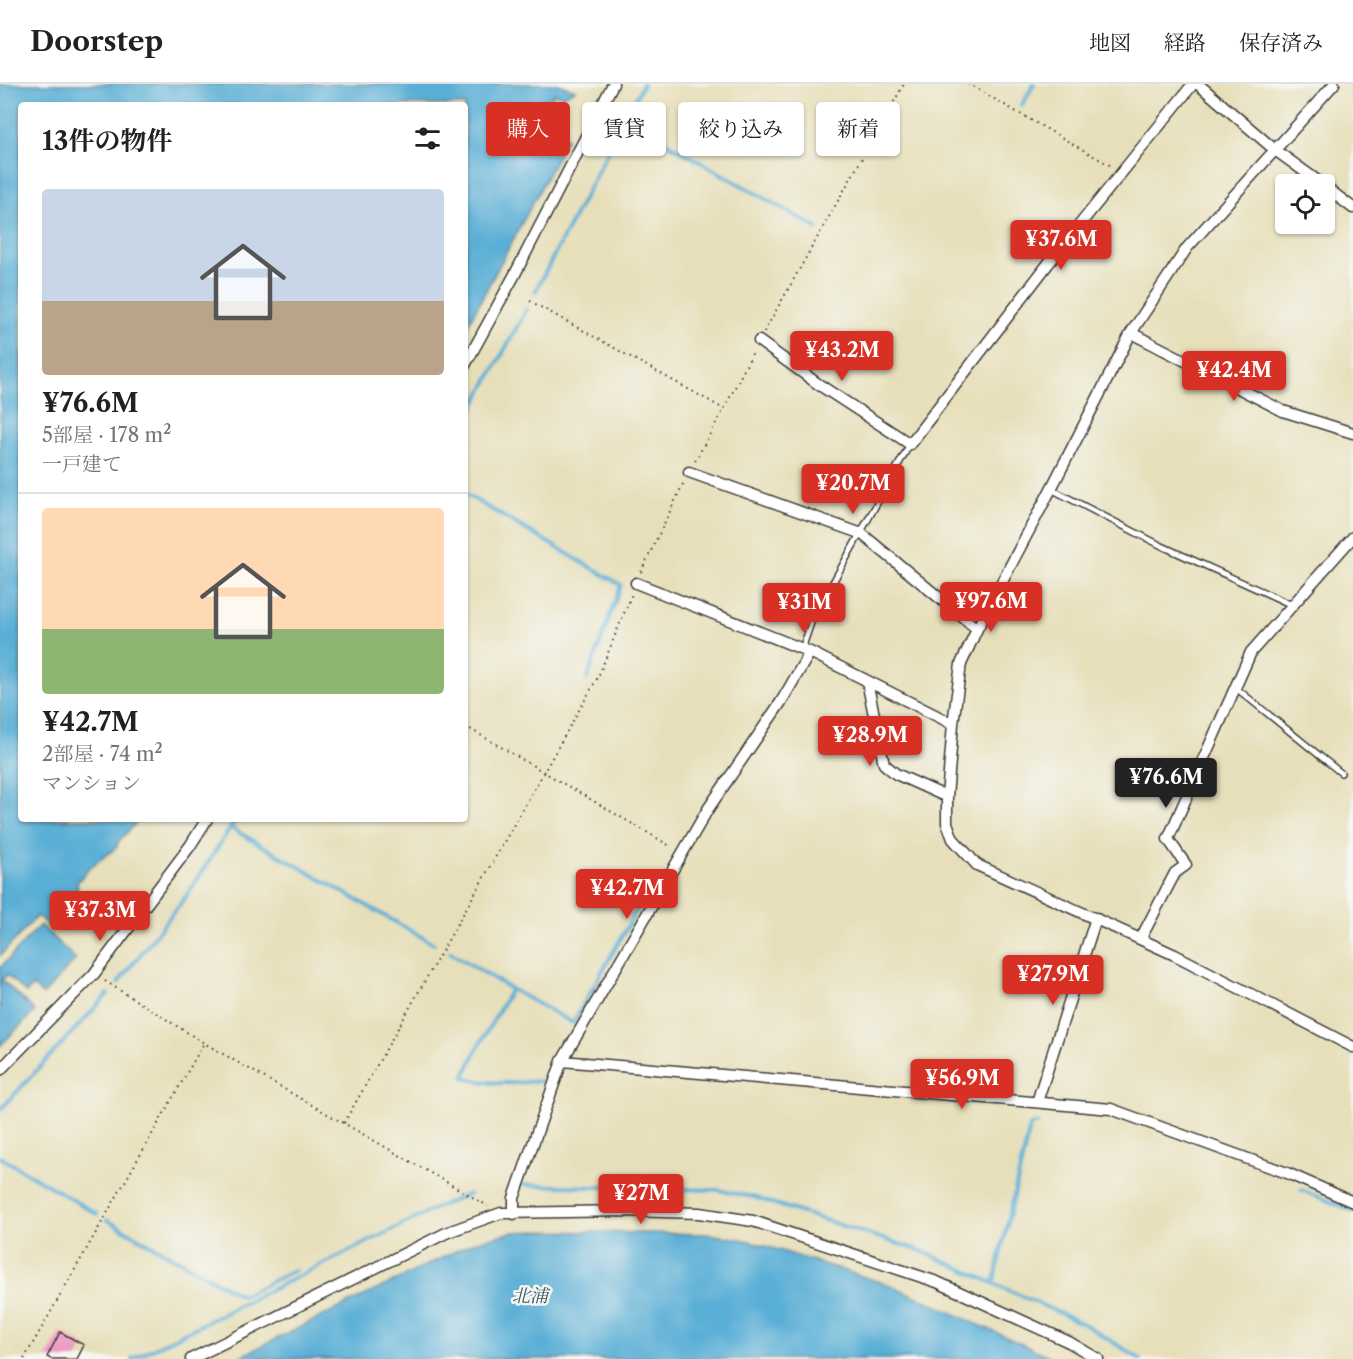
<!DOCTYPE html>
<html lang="ja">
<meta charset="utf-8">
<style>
body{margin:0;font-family:"Libre Caslon Text","Noto Serif JP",serif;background:#f2f2f2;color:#202124;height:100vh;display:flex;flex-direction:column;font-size:22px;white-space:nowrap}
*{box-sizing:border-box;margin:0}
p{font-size:20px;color:#757577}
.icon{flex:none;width:33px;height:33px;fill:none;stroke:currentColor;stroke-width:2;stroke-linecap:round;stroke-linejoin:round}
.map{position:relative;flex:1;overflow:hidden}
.details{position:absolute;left:18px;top:18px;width:450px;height:720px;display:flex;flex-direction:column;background:#fff;border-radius:6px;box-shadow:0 2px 4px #0004}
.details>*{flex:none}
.hud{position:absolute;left:486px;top:18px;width:570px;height:54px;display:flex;gap:12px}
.controls{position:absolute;left:1275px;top:90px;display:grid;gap:12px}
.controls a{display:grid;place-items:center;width:60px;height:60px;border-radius:6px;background:#fff;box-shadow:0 2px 4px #0004;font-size:30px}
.price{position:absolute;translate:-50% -51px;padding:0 14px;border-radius:6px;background:#d93025;color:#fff;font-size:20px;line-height:39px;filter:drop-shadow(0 2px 3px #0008)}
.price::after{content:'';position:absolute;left:50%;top:36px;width:18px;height:14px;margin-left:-9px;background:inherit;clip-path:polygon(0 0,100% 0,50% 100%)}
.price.current{background:#222;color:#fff}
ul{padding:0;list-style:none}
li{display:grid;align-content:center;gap:12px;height:318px;padding:0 24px}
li+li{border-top:2px solid #e0e0e0}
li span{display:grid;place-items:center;height:186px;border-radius:6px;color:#555}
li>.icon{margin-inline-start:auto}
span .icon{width:108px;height:108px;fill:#fffc;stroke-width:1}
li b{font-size:26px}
h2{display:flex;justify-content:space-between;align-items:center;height:72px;padding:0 24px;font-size:26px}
.tag{padding:0 21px;border-radius:6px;background:#fff;box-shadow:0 2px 4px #0004;font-size:21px;line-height:54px}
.tag.current{background:#d93025;color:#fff}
header{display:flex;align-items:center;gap:36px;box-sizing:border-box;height:84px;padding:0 30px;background:#fff;border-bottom:2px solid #e0e0e0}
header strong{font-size:28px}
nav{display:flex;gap:33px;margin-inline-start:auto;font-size:21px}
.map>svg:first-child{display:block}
.water{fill:#5aafd6;stroke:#3b6679;stroke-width:1.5}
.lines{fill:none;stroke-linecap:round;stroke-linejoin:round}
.stream{stroke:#5aafd6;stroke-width:4}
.building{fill:#ec9ac1}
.service-casing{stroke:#3a3934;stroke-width:8}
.minor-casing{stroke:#3a3934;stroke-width:13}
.path{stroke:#3a3934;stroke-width:2;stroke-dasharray:1.5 4.5;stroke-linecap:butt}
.service{stroke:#fff;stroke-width:5}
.minor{stroke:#fff;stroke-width:10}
.labels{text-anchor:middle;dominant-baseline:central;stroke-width:5;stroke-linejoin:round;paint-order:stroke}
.water-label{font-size:18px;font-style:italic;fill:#355766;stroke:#f6f6f2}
</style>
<header>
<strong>Doorstep</strong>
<nav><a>地図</a><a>経路</a><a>保存済み</a></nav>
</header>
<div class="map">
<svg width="1353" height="1275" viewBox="0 0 1353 1275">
<rect width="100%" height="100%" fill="#f6f6f2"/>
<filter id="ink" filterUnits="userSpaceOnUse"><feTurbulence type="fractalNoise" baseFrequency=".0167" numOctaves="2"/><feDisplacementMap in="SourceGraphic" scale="12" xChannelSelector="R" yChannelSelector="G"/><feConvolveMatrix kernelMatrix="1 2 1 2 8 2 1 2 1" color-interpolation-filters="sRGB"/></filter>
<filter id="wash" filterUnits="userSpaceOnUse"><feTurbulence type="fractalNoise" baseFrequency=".008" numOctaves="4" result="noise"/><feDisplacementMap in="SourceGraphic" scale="24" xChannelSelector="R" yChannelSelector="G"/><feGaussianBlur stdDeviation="1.35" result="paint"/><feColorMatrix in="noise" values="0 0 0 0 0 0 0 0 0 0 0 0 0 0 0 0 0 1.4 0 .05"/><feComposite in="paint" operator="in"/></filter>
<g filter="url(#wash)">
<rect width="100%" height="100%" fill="#e7dfb9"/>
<path class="water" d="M0,0H559L575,6L564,12L553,10L550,22V33L560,43L567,55L465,246V21H21V735H133L137,738L118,758L117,763L87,786L77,799L78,804L69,815C74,832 64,835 52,845L37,832L0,872Z
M40,841L76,875L43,911L33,902L26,909L7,891L2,896L35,927L0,962V884Z
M535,1147L705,1150L729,1153L750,1157L893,1202L1055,1275H235L474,1158L513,1148Z"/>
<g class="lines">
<path class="stream" d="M1022,21L1034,0
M626,36L817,144
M535,208L643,0
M465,338L527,225
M465,410L621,501L587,595
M231,744L434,860
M450,868L511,905L573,939L643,815
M118,899L187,811L236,735
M511,905L476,967L464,993C490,1002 514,999 542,997
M0,1026L108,910
M0,1073L97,1130
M521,1101L718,1106L753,1113L924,1168L1084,1240L1140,1275
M1301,1106L1353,1127
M107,1136L242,1212L295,1186
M994,1198L1030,1042L1038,1039
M132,1275L438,1123L469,1110"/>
</g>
<g id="blocks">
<path class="building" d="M60,1248L84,1261L77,1275H51L47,1273Z"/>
</g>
</g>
<g filter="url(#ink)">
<use href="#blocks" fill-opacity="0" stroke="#3a3934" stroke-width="1.5"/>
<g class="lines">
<g class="service-casing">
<path id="service" d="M1051,405L1162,462L1292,521
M802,565L812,536L910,360
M1236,604L1341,689"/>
</g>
<g class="minor-casing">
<path id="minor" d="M1198,0L1275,66L1322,100
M1334,0L1187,164L1131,249L1051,405L977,545L961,580L953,640L947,713V739L953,755L977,781L1175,871L1353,963
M1324,102L1353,124
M1131,249L1283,327L1353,349
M759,257L818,300L910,360L1048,180L1193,0
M465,281L514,192L613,0
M689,388L862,450L977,545
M636,499L810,568L953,640
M867,597L884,680L896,690L947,713
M1141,854L1175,789L1186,781L1168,755L1251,568L1353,453
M562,977L1111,1025L1287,1089L1353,1118
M0,986L94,890L190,762L207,735
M1037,1018L1096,834
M514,1130V1114L562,977L708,725L781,618L810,568
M191,1275L448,1148L501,1129L628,1127L699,1129L753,1137L937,1198L1069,1258L1098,1275"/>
</g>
<path class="path" d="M968,0L1113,83
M530,217L724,325
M764,248L904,0
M695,377L724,325L754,266
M641,488L684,398
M465,642L672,763
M105,897L204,959L488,1122
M344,1039L598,593L632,510
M24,1275L204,959"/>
<use href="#service" class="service"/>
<use href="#minor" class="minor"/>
</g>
</g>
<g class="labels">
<g class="water-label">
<text x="530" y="1212">北浦</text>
</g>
</g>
</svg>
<div class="controls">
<a><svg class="icon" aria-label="locate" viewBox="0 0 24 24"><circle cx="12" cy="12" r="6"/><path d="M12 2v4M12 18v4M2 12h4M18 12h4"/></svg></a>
</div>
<b class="price" style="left:1061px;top:187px">¥37.6M</b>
<b class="price" style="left:842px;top:298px">¥43.2M</b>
<b class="price" style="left:1234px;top:318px">¥42.4M</b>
<b class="price" style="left:853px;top:431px">¥20.7M</b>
<b class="price" style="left:991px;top:549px">¥97.6M</b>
<b class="price" style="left:804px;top:550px">¥31M</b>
<b class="price" style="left:870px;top:683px">¥28.9M</b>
<b class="price current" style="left:1166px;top:725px">¥76.6M</b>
<b class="price" style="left:627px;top:836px">¥42.7M</b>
<b class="price" style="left:100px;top:858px">¥37.3M</b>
<b class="price" style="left:1053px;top:922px">¥27.9M</b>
<b class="price" style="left:962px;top:1026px">¥56.9M</b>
<b class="price" style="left:641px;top:1141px">¥27M</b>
<div class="hud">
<a class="tag current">購入</a>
<a class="tag">賃貸</a>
<a class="tag">絞り込み</a>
<a class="tag">新着</a>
</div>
<section class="details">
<h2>13件の物件<svg class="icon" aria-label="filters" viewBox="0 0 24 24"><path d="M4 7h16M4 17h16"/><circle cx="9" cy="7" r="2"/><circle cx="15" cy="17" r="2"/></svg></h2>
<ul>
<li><span style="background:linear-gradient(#c9d6e8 60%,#b9a48a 0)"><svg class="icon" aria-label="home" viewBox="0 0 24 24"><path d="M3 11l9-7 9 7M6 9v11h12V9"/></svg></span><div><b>¥76.6M</b><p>5部屋 · 178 m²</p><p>一戸建て</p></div></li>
<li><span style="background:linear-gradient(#ffd9b3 65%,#8fb573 0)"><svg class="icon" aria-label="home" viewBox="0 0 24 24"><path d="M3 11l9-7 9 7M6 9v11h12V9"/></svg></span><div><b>¥42.7M</b><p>2部屋 · 74 m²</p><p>マンション</p></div></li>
</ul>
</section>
</div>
